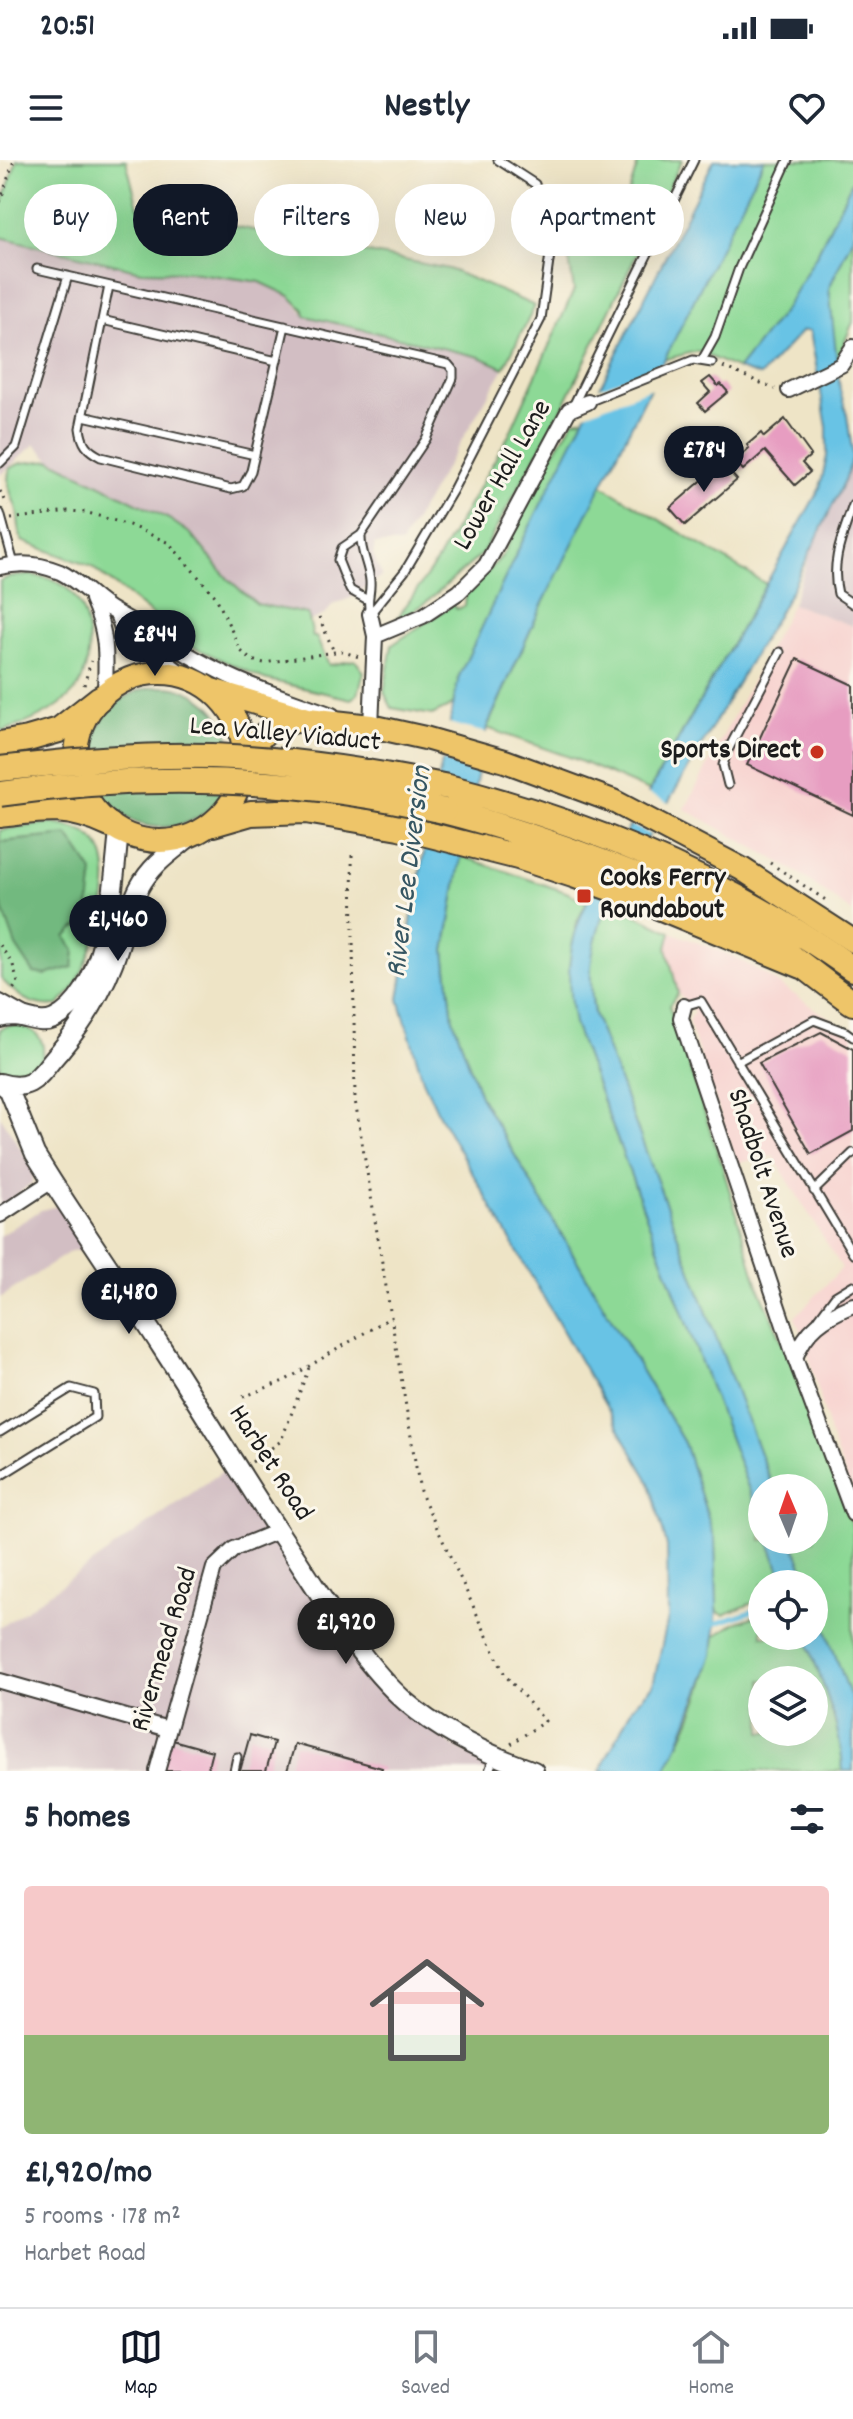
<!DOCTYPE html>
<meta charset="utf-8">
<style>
body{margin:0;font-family:Dekko,sans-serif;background:#f6f6f7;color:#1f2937;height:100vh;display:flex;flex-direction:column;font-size:30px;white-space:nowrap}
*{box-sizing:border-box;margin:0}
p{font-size:26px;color:#747a83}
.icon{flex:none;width:44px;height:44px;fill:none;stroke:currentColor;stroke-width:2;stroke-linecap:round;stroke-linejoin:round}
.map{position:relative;height:1611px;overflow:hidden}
.details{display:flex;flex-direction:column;background:#fff;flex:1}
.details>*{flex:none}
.banner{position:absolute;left:24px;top:24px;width:806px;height:72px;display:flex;gap:16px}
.needle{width:52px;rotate:358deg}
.controls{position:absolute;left:748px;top:1314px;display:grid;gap:16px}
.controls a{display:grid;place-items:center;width:80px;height:80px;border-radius:50%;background:#fff;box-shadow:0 8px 32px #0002;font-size:40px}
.price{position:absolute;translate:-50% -68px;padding:0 18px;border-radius:28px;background:#111827;color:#fff;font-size:26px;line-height:52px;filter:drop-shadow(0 2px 4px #0008)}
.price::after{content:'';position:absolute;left:50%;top:48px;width:24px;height:18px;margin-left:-12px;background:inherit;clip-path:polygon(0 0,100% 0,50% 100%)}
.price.current{background:#222;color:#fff}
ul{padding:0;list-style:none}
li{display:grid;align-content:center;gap:16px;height:424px;padding:0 24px}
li+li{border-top:2px solid #e0e1e3}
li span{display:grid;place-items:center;height:248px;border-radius:8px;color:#555}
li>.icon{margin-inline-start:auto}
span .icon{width:144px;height:144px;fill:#fffc;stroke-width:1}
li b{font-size:34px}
h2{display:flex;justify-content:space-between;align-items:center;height:96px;padding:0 24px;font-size:34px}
.tag{padding:0 28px;border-radius:36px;background:#fff;box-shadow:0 8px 32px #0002;font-size:28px;line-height:72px}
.tag.current{background:#111827;color:#fff}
.status{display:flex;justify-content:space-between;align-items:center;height:56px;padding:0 40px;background:#fff;direction:ltr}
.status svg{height:22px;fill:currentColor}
header{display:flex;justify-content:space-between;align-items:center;height:104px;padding:0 24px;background:#fff;font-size:36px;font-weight:800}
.tab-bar{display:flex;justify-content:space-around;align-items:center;height:112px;border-top:2px solid #e0e1e3;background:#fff;font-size:22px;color:#747a83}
.tab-bar a{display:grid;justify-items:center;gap:4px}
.tab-bar .current{color:#111827}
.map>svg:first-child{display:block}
.built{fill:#f7d0cd}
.industrial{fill:#d2bec3}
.green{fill:#8dd996;stroke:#547a59;stroke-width:2;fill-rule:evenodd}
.forest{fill:#72b97f;stroke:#476a4e;stroke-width:2}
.water{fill:#67c3e5;stroke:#427080;stroke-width:2}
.pier{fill:#eee4c6}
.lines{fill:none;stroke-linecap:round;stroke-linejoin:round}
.stream{stroke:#67c3e5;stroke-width:4}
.building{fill:#e79dc1}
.service-casing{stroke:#3c3a36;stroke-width:11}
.minor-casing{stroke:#3c3a36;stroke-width:18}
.tertiary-casing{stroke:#3c3a36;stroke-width:22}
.primary-casing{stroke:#3c3a36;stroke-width:26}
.trunk-casing{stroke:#3c3a36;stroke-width:28}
.path{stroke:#3c3a36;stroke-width:3;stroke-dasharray:2 6;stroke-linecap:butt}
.service{stroke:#fff;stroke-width:7}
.minor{stroke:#fff;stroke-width:14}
.tertiary{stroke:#fff;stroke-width:18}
.primary{stroke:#eec569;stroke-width:22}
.trunk{stroke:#eec569;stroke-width:24}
.trunk-bridge-casing{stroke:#3c3a36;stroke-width:28;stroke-linecap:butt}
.trunk-bridge{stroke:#eec569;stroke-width:24}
.poi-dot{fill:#c8321e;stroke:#fbf7ec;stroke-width:3}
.labels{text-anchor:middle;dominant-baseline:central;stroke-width:6;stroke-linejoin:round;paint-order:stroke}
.street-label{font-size:28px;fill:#1c1c1c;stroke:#fbf7ec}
.poi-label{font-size:28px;font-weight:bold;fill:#1c1c1c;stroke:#fbf7ec;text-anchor:end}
.water-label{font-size:30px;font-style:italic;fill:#365662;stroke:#fbf7ec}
</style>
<div class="status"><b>20:51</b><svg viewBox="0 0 49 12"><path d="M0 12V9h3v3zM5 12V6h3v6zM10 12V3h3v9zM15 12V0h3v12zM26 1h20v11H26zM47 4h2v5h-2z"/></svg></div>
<header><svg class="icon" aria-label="menu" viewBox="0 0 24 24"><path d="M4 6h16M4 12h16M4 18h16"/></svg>Nestly<svg class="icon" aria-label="heart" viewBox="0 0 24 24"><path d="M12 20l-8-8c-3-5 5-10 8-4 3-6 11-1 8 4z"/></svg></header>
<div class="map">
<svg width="853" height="1611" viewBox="0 0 853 1611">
<rect width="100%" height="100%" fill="#fbf7ec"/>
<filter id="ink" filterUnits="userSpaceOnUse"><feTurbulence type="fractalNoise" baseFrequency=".0125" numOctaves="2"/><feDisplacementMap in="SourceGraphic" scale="16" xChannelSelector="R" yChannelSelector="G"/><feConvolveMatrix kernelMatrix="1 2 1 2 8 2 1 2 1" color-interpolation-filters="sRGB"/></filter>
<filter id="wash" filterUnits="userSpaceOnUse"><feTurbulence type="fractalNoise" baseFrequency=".006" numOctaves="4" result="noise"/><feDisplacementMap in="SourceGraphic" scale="32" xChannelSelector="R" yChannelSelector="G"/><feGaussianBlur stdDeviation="1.8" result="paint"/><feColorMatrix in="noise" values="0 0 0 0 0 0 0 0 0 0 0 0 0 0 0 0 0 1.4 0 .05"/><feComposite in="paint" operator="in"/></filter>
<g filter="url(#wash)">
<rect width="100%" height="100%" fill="#eee4c6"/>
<path class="built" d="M792,444L853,466V753L797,712L685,649Z
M671,772L732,796L761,812L853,874V1335L832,1281L807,1189L795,1157L842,1108L773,996L737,1003L688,861L694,852L678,833L667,788Z"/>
<path class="industrial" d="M0,77L141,111L190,112L260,122L290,136L305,156L480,197L504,208L401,384H375L373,395L382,416L353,437L332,445L326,454L310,461L308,454L257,444L231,422L193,377L169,359L51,300L35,284L0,315Z
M850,283L853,284V466L792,444Z
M0,956L33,1008V1022L0,1048Z
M57,1046L86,1090L71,1091L0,1138V1076L41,1050Z
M226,1309L329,1456L386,1533L452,1585L502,1611H0V1468Z"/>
<path class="green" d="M17,0H126L138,47L449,109L535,146L504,208L480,197L305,156L304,150L290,136L260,122L190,112L141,111L0,77V51Z
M639,0H682L564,245L482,394L423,445L396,460L437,401L509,275L574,130L560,44L585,62L620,61Z
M764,0H853V20L816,96L785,149L738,209L697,191L663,200Z
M853,76V162L837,200L833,176L829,128Z
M585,258L459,516L453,545L432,555L392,548L384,532L392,485L452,445L457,449L465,446L466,435L503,395L541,313L574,260Z
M51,300L169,359L191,374L228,419L257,444L308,454L313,477H316L329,505L355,500L364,512L358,534L351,539L264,519L191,486L92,407L22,381C17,369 20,359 16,347C11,334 5,322 10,308L21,303Z
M600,324L766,424L649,631L575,599L487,568L539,451Z
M29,415C37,416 46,417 54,420C90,437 95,485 82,519C73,544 25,566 0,571V421L9,417Z
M51,663C68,667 84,668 96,682C122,714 92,795 75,826C71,833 64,839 58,845C32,848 19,837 1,819L0,670Z
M461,696L566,732L587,742L575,766L574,864L762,1364V1380H768L785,1424H762V1439L724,1455L719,1453L717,1447L715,1380L684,1283L480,936L453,859L445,791Z
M614,744L671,772L667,788L678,833L669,846L722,1005L757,1123L811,1248L853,1369V1543L814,1438V1424H809L792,1380H814V1328H773L594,854C590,828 585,757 614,744Z
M9,865C35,866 51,880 39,907L20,919L0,915V869Z
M762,1454V1476H805C821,1520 841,1564 843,1611H665C685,1577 711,1514 715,1476L735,1463ZM762,1520H814V1572H762Z"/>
<path class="forest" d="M92 597a70 70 0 1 1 140 0a70 70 0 1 1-140 0Z
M68,675L93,712L88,755L83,765L75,768L66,777L75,791L73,807L46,815L34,813L16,786L0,741V682Z"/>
<path class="water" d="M714,0H764L539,451L487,567L458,713L445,791L453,859L480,936L684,1283L715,1380L717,1447L713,1495L675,1593L665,1611H600L632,1548L653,1525L668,1458L667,1386L650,1323L439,955L423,920L399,839L414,743L459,516L519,388Z
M853,20V76L829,128L840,230L847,255L853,297L845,320L791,431L602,757C590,795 588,814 594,854L773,1328H762V1364L574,864C566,818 566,786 587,742L820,328L827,296V267L810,171H802L760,216L738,209L785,149L816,96Z
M768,1380H792L809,1424H785Z
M814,1438L853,1543V1611H843C841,1564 821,1520 805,1476H814Z"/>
<path class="pier" d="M664,203L654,227L583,255L595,229Z
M445,562L490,574L482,611L438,599Z
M644,632L671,644L653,676L626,663Z"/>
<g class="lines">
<path class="stream" d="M711,1465L762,1448"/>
</g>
<g id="blocks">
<path class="building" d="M710,217L718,226L721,224L728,232L705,251L698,243L710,232L702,223Z
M785,259L811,295L802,303L810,312L795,325L765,291L743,310L735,301L749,288L747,285L761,273L764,277Z
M722,303L737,320L685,365L670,348Z
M797,499L853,525V655L747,605Z
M821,872L853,889V971L811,994L759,903Z
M250,1575L274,1582L266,1611H240Z
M169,1579L212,1591L207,1611H160Z
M295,1584L382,1608L381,1611H287Z"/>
</g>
</g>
<g filter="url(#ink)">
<use href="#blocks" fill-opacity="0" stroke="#3c3a36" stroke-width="2"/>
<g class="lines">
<g class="service-casing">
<path id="service" d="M37,109L448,204L453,210V218L426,279L361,375L342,388L338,400L350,430L366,439
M109,126L80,268C82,284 87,290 101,297L231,329L243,326L251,311L285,166
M102,160L277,201
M702,200L715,177L739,108L788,0
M588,242L693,200L712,203
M573,246L694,0
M83,256L255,295
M0,303L16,287L68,116
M853,345C843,375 830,402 838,434L853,444
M0,353L14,404
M361,375C360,392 369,405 370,421C371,435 366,438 370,454
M370,454L405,411L453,330L541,159L550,94L535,24L498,0
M728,625L723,605L727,592L780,492
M684,846L701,841L853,1094
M737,902L814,860L846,872L853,877
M814,1031L853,993
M818,1159L835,1136L853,1125
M0,1272L71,1228L94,1234L95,1257L0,1316
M234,1611L237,1597
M489,1611L494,1597"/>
</g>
<g class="minor-casing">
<path id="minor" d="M789,230L841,205L853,187
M0,407C20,402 41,404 60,412C81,422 95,441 115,452C149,471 182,493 217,510C254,529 294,541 332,555
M92,439C108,474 106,496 105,533
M117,454L122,468L186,517
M370,454L375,476L371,566
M375,476L423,456L459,432L486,405L569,250L588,242
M0,842L23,855
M684,846L681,858L795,1198L853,1354
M0,1055L52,1021
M795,1198C806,1169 824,1157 853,1145
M0,1521L168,1569
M157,1611L214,1408L234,1389L278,1371"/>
</g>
<g class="tertiary-casing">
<path id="tertiary" d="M0,858C23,851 36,867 54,859C108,833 114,722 119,670
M0,923L9,930L35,994L52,1021C88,1077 126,1132 162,1188C203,1251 241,1315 283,1378C318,1430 359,1501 406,1542C443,1574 489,1595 534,1611
M0,923C34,933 39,914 59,892C82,865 100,837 113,803C123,779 127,751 139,728C151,705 171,692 191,676"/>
</g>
<g class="primary-casing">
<path id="primary" d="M76 597a84 84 0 1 1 168 0a84 84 0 1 1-168 0Z
M212,530L308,559L371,566L425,578L505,601L613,641L742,709L853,781
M246,603C261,570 269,566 303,560"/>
</g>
<g class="trunk-casing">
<path id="trunk" d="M0,584L28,579L59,570L100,538
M448,627C593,664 731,722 853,809
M444,651C511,668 576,691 640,717C672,729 704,742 734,759C777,783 814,815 853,843
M0,655C45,649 68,645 110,665
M213,664L251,653L306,651L399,667L518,697L573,715L632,736L802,806"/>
</g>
<path class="path" d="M0,42L14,0
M723,207L775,229
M0,331L8,345
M11,359L68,351L85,352L129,365L169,383L216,437L241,491L251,500L264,503L341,491L359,497
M319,457L334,492
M84,525L91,501
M327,586H373
M352,695L355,940L420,1331L505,1515L545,1561L511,1584
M770,703L827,741
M0,785L13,805L18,823L12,831
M243,1237L286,1220L391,1157
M252,1302L281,1281L310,1205"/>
<use href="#service" class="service"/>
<use href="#minor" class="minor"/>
<use href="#tertiary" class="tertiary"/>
<use href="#primary" class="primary"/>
<use href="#trunk" class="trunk"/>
<g class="trunk-bridge-casing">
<path id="trunk-bridge" d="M0,609C70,601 141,594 212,596C292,599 370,611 448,627
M0,634C146,612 300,617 444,651"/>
</g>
<use href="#trunk-bridge" class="trunk-bridge"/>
</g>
</g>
<g class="poi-dot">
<circle cx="817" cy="592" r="8"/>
<rect x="576" y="728" width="16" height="16" rx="4"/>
</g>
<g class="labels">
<g class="street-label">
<text transform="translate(504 316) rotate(-60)">Lower Hall Lane</text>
<text transform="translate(285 576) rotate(5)">Lea Valley Viaduct</text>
<text transform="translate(761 1014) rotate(72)">Shadbolt Avenue</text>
<text transform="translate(269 1304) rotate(57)">Harbet Road</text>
<text transform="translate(166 1490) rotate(-73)">Rivermead Road</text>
</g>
<g class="poi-label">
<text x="801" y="592">Sports Direct</text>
<text x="600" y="720" text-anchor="start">Cooks Ferry<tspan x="600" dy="32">Roundabout</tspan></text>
</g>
<g class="water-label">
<text transform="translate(411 712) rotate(-83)">River Lee Diversion</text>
</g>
</g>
</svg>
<div class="controls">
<a><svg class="needle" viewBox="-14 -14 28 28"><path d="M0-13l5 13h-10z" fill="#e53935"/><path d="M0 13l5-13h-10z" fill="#747a83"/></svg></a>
<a><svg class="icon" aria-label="locate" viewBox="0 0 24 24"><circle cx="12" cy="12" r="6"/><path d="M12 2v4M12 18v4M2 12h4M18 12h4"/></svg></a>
<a><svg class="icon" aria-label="layers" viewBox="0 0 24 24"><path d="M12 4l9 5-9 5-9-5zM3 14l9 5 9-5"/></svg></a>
</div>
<b class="price" style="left:704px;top:334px">£784</b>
<b class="price" style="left:155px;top:518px">£844</b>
<b class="price" style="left:118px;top:803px">£1,460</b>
<b class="price" style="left:129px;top:1176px">£1,480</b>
<b class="price current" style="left:346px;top:1506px">£1,920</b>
<div class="banner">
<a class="tag">Buy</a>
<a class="tag current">Rent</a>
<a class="tag">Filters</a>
<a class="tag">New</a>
<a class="tag">Apartment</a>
</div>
</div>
<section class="details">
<h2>5 homes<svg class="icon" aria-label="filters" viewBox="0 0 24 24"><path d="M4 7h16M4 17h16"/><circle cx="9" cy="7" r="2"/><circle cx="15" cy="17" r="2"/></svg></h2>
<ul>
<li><span style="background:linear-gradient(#f6c9c9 60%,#8fb573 0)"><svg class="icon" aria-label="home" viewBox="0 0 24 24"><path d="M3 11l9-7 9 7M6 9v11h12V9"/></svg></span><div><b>£1,920/mo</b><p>5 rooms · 178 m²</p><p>Harbet Road</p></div></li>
</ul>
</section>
<nav class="tab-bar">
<a class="current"><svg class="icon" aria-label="map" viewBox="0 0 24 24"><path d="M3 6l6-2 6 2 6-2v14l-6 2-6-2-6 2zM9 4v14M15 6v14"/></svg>Map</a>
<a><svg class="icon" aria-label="saved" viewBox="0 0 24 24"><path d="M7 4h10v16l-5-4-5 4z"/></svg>Saved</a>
<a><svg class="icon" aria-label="home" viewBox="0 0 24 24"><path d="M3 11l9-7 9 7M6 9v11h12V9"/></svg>Home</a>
</nav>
